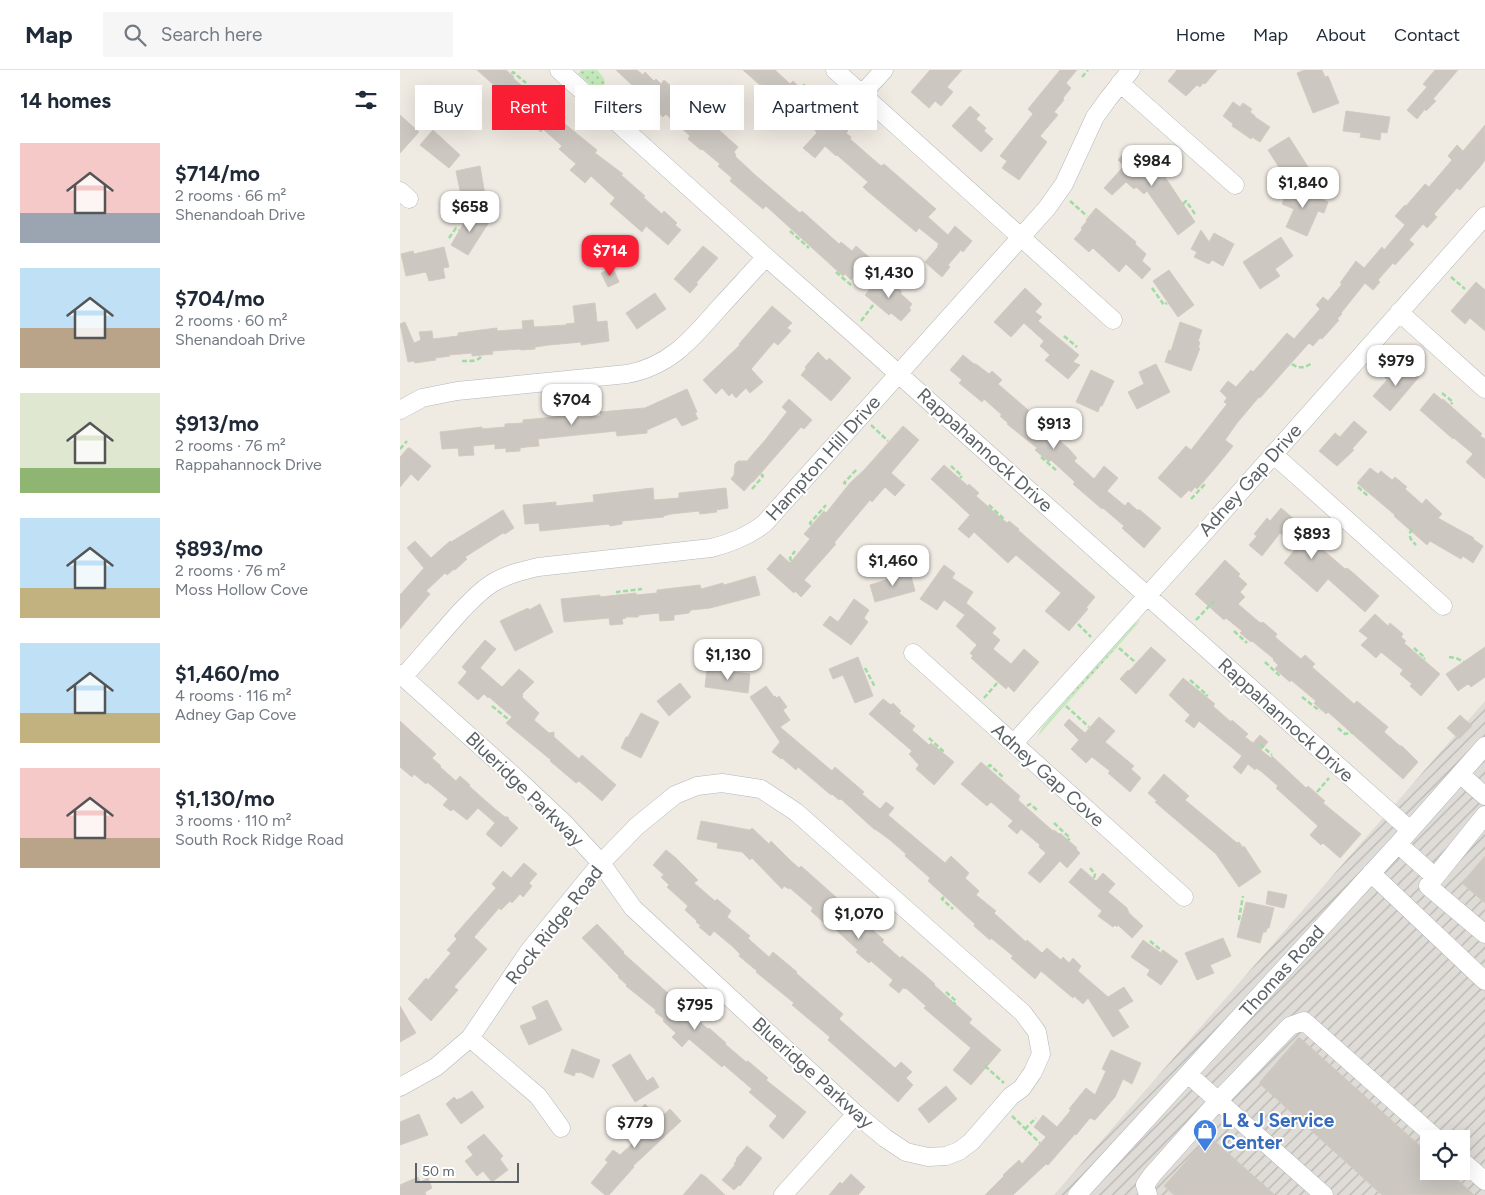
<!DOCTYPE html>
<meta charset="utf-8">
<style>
body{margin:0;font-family:Figtree,sans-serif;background:#f6f6f7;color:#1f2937;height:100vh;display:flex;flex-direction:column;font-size:19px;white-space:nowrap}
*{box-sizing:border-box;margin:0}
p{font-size:16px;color:#747a83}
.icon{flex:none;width:28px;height:28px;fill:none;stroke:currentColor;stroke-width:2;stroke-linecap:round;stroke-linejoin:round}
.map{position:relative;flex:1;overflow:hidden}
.sheet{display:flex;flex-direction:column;background:#fff;width:400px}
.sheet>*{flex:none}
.top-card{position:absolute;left:15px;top:15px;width:475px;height:45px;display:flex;gap:10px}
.tools{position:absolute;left:1020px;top:1060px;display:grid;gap:10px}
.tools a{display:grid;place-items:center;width:50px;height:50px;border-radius:0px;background:#fff;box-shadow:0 5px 20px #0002;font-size:25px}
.scale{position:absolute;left:15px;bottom:12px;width:104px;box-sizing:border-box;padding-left:5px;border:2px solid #5b6165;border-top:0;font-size:14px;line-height:18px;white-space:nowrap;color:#5b6165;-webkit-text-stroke:4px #fff;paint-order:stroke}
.price{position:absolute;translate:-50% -42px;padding:0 11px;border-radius:10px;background:#fff;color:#222;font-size:16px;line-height:32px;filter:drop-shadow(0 1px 2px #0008)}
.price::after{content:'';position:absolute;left:50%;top:30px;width:15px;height:11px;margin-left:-8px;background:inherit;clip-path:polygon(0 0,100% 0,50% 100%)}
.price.selected{background:#fa1e34;color:#fff}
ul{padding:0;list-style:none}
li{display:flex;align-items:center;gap:15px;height:125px;padding:0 20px}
li span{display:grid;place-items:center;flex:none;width:140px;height:100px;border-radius:0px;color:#555}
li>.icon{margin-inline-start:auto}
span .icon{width:60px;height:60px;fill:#fffc;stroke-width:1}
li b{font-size:21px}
h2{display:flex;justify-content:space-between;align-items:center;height:60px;padding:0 20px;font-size:21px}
.pill{padding:0 18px;border-radius:0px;background:#fff;box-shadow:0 5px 20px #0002;font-size:18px;line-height:45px}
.pill.selected{background:#fa1e34;color:#fff}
header{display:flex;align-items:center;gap:30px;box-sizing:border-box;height:70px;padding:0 25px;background:#fff;border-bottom:1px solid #e0e1e3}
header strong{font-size:24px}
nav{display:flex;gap:28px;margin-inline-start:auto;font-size:18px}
.search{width:350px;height:45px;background:#f6f6f7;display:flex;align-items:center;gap:12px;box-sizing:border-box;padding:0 18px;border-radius:0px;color:#747a83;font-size:19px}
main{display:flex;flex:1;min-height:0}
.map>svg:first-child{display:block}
.industrial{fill:url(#industrial-furrows);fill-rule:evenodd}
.grass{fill:url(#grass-dots)}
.building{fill:#ccc7c1;stroke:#d4cac0}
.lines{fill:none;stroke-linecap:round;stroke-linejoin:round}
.minor-casing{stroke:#b3b7bb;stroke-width:19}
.path{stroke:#9edca3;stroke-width:2.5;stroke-dasharray:5 2.5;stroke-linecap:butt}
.minor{stroke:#fff;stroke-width:18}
.labels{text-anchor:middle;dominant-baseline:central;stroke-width:4;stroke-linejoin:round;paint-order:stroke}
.street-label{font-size:19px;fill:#5b6165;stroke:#fff}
.shop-label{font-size:19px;font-weight:bold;fill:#366cbe;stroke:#fff;text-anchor:start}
</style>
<header>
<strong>Map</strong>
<div class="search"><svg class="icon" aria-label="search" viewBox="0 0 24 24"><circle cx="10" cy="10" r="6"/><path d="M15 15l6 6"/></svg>Search here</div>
<nav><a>Home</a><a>Map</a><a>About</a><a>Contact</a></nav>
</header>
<main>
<section class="sheet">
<h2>14 homes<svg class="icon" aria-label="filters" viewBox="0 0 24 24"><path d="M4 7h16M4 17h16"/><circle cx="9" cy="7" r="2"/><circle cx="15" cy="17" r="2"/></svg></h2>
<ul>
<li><span style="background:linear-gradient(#f6c9c9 70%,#9aa5b1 0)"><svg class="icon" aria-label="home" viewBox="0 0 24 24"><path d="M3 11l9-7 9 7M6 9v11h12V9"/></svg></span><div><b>$714/mo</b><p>2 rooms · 66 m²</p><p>Shenandoah Drive</p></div></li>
<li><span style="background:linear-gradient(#bfe0f5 60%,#b9a48a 0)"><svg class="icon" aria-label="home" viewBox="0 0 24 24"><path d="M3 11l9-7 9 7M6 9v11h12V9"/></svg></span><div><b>$704/mo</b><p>2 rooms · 60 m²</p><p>Shenandoah Drive</p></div></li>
<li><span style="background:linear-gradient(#dfe7d0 75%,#8fb573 0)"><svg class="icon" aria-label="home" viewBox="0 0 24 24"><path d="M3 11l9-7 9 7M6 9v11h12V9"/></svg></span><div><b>$913/mo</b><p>2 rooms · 76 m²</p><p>Rappahannock Drive</p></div></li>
<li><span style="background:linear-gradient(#bfe0f5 70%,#c2b280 0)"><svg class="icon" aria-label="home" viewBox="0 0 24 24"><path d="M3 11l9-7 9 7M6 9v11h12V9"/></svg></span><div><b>$893/mo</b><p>2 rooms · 76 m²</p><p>Moss Hollow Cove</p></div></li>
<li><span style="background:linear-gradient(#bfe0f5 70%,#c2b280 0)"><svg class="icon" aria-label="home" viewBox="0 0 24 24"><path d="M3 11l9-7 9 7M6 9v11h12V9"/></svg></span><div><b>$1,460/mo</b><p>4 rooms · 116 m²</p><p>Adney Gap Cove</p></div></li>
<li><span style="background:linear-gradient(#f6c9c9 70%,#b9a48a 0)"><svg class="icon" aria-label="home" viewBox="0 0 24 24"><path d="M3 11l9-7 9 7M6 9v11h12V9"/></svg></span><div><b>$1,130/mo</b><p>3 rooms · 110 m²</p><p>South Rock Ridge Road</p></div></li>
</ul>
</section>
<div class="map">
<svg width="1085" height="1125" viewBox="0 0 1085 1125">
<defs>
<pattern id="industrial-furrows" width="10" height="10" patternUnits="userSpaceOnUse" patternTransform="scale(1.25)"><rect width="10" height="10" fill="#dfdcd7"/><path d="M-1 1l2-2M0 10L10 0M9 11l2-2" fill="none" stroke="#b8b6b2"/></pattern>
<pattern id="grass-dots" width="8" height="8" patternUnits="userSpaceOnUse" patternTransform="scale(1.25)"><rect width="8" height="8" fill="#c4e9bc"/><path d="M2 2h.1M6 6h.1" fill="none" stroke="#a2c09c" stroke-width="1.8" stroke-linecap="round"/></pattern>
</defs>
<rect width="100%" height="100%" fill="#efeae2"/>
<path class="industrial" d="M1085,631V1125H654ZM1029,1069H1061V1101H1029Z"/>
<path class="grass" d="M181,0H197L203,7L205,12L203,18L200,23L178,4Z
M741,550L637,667L643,656L733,555Z"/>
<path class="building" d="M77,0H106L114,7L113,8L121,15L120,16L137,31L139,30L160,50L197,80L195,83L223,104L221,105L245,126L243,127L262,144L264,141L277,153L275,155L281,160L268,175L246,156L242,162L210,134L215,128L191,106L185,113L170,100L176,94L159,79L162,76L143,59L141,62L131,54L126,60L118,53L124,46L102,26L104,24Z
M216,0H237L243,5L245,2L254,11L256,9L261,14L264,10L320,58L319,60L338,77L334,82L336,85L335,86L354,104L400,143L402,141L439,174L441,172L452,181L456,176L470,188L451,210L445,204L443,206L366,136L363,139L330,111L332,108L318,96L320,94L302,79L301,80L288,69L290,66L266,44L263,47L231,18L233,16Z
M343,0H375L390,14L393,11L409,26L407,28L434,51L435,50L448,61L446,63L451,67L450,69L481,96L484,94L536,139L528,147L548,165L555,156L572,171L563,182L561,180L548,195L550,197L542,207L525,192L538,177L537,176L539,174L519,158L516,162L466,120L463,117L468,112L437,85L436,86L425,76L415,88L403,78L417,63L415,61L416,58L372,20L370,22L362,14L360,15Z
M530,0H562L547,17L553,22L541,36L535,31L529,38L511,22Z
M660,0H677L666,13L671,18L663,28L664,30L654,42L658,45L640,66L647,72L619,110L602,98L607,91L600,86L633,44L628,39Z
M777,0H817L805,14L803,13L800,17L797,15L786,26L768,11Z
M905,0H922L925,7L928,6L939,33L913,43L897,3Z
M1035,0H1058L1033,29L1036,31L1026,41L1025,39L1017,49L1007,40L1027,17L1023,14Z
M833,32L840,37L843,33L852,39L850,42L855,46V47L870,57L860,72L852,67L851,69L832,56L833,54L823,46Z
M570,36L580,45L576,49L586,58L584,61L593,69L581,82L552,56Z
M946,41L990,47L987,63L981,62L980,70L960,67L961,63L943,61Z
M0,45L19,62L0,83Z
M1085,55V90L1080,97L1060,120L1057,118L1034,144L1037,147L1027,158L1023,154L1009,170L1014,174L995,195L993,193L978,210L980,212L973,220L965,213L941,243L942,244L937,249L939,250L922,269L920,268L913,276L909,273L860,328L859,327L837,353L825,370L833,376L816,397L797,419L795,417L791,422L789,420L781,428L758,408L786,376L791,380L827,334L824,332L827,328L820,321L828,311L836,317L851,300L853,302L887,263L894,269L920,239L916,235L923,227L928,231L942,214L940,213L956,191L964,198L982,177L984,180L1005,155L995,146L1005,135L1006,136L1025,114L1029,117L1052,90L1048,86L1057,75L1063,81Z
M33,60L60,85L49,98L20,75Z
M889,67L908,97L887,110L868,80Z
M731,75L741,84L742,82L766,101L763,104L795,152L778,165L747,121L744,124L736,117L734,119L726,112L712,125L704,118L724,96L718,90Z
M80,96L85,125L62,130L56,101Z
M890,115L928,132L924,143L918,141L907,166L886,157L894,139L882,134Z
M696,138L736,172L735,174L746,184L742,191L751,199L742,209L726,194L719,202L693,178L689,182L674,169L682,160L681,158L687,151L686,150Z
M69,140L89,152L68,185L51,175L65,151L63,150Z
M801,160L809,172L814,163L834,174L823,196L812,190L809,194L794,187L797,182L791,179Z
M881,167L893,186L875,199L880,206L860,219L843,192Z
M303,176L318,188L296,213L298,214L290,223L274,209Z
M44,177L49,197L43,198L45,208L29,211L26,202L6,206L1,184L13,181L14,184Z
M213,198L219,212L208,217L201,203Z
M769,200L794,235L778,247L753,211Z
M482,205L502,222L500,223L512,234L509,238L511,240L501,251L491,243L489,245L465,225Z
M1076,212L1085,220V261L1070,248L1065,254L1051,241Z
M625,218L642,234L635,242L642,247L638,251L679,285L673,292L680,295L668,309L645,290L650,285L640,276L644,271L624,253L611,267L594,252Z
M255,223L266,239L237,259L226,243Z
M195,233L197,252L207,251L209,271L181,275V272L149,275L135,277V279L121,280L120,279L92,281L93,284L72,286V283L49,285L50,286L35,288L36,290L15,293L14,291L8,292L0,254L5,252L14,273L21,270L19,262L32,261L33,269L58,266V263L81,260L97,258V261L123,259L122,251L133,250L134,257L166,255V254L175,253L173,236Z
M372,236L392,253L387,258L391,261L378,275L374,272L351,299L363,312L350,323L346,318L336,328L332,323L329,326L322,318L316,324L303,310L340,275L339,274Z
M780,252L802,260L798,271L800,272L798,278H800L791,301L765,292L769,280L771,281Z
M418,282L427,291L429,288L451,308L431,331L401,305L406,299L405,297Z
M563,285L574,294H576L589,304L592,301L602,310L598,314L635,346L633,348L668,378L677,388L674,391L694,409L704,396L718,408L707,421L725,436L728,432L737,440H740L761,458L744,478L722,458L724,456L703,438L702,439L673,414L675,412L651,390L649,392L635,380L637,378L607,354L608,353L600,346L602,345L584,329L582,332L559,313L562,310L550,300Z
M1002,293L1019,307L990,341L973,326Z
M756,294L770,322L737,339L728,322L744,314L739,302Z
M691,300L714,311L702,336H700L698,342L676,332Z
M287,319L297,342L295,343L298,349L282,356L276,347L247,360V363L217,366L216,361L138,369L139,376L126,377L120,378V381L106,382V378L95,379V374L73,376L74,385L59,386L58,378L42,379L40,362L82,357V359L105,357V354L123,353V350L165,346V348H176L201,346L200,342L245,338Z
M1034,323L1042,330L1043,329L1082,364L1080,366L1085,369V409L1066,392L1073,384L1054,368L1053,369L1020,340Z
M389,329L412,350L404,359L401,357L353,412H352L344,421L331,409L334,405L335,394L338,391H347L366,369L387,342L382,337Z
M954,351L967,362L952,379L954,380L937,396L919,381L935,363L940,367Z
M503,356L519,370L491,403L505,415L495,426L485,417L472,432L470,430L434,473L436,474L404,510L411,516L401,527L395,521L394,523L367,499L380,484L390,493L410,469L404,464L424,441L426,443L450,413L465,399Z
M8,378H10L31,396L18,411L11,404L0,417V387Z
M544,395L568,416L569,414L579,423L576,426L607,453L609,451L619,459L618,460L695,527L686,538L688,539L669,561L645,541L661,523L616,485L608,493L574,462L569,468L558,459L570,445L531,409Z
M970,398L978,404L981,401L992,410L995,407L1007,417L1005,419L1022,434L1026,429L1042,444L1038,448L1074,468L1073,469L1083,476L1073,493L1063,486L1061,489L1030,471L1027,475L994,446L995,445L957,413Z
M253,418L254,430L279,428V423L326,418L328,438L316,440L317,442L300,444L299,441L271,444L263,446L264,447L222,451V454L210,456L209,454L140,461L139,453L125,454L123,435L156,432V436L194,432L193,425Z
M881,438L894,449L891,453L911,470L913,468L924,477L922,479L945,499L947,498L951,501L979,526L965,542L928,509L917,522L884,493L897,477L880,463L862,486L849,475L857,466L854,464L867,448L870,451Z
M103,440L114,458L105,464L103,463L65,487L67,489L55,500L54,499L47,505L45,503L26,521L30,524L0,559V525L24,498L7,478L15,471L31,488L50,471L51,472Z
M825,490L840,504L838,506L847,514L840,522L845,527L838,534L859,552L862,553L863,552L877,564L875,567L901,589L905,585L915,594L912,597L954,634L957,631L988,657L984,662L1000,676H1002L1018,692L1003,709L928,642L926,644L914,633L916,631L891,610L890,612L875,599L878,595L873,590L874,589L852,571L851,572L840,563L842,561L826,548L824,550L795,524Z
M544,495L555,503L552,508L573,522L566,533L596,558L592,563L600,570L593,579L611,594L624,579L639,592L614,622L608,616L606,619L571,588L573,586L570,583L577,575L556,556L565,545L544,530L537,540L520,529Z
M510,502L515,521L475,532L470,515L492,508L494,504L498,506Z
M355,506L360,525L310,538L291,540L289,543L274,545V550L260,551L259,543L239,545L238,547H226V548L222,549L223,554L210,555L209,548L164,552L161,529L200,525V527L236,523V525L257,523V520L300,515L301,519L323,513L324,515Z
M454,529L469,540L464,548L468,552L451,575L423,555L430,546L438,552Z
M140,534L153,562L115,581L100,551L128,538L129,540Z
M975,544L988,556L990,553L1003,564L1001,567L1006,571L1004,573L1040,604L1021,626L1010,616L1012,614L1000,604L1003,600L981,582L976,588L961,575L968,568L959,561Z
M85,570L96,579L80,598L102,617L119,599L134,612L122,624L123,625L122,627L139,643L134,650L149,663L154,662V667L179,689L182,685L216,715L202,731L179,711L176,713L150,691L151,690L106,653L112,647L89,627L88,628L84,624L78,630L58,613L67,602L62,597Z
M751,577L766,590L736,624L720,609L728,600L729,601Z
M1085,577V607L1071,617L1068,614L1058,621L1046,604Z
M458,587L473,626L455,633L443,605L433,609L429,599Z
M307,599L350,604L348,623L305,617Z
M783,608L815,634L813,636L831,652L832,650L848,664L845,667L853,673L860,665L868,672L861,680L871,688L872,686L906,718L908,716L925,731L923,733L961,764L940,788L923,773L921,775L910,765L918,756L876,718L878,716L862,702L856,698L855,700L848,694L841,704L833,697L842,686L799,651L794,658L785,651L790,645L769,625Z
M280,613L291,627L269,646L257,631Z
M366,616L374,627L375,626L377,628L379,626L387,637L383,640L390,650L380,657L432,701L435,697L464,722L462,724L480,739L486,732L494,738L488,745L545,793L551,786L569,803L565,808L579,821L576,825L596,841L594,843L626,872L627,870L642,883L647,878L661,890L663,887L669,893L673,888L681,896L678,901L708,927L724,917L733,931L718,940L729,957L713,967L688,928L683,934L674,926L673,928L641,901L635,909L611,888L613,886L591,868L590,870L574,856L575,854L528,811L530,808L505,786L506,784L490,770L475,759V760L441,729L439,730L432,724L431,725L398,697L396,700L382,688L381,689L372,682L380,672L350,627Z
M483,629L491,635L493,633L501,641L499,643L515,656L512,660L529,675L531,673L554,692L534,715L516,699L519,695L509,684L512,681L469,644Z
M241,643L259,652L241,688L221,678L226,667H228Z
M1060,645L1072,656L1059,669L1047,658Z
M699,647L715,661L705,672L734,696L731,699L741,708L730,722L708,703L710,701L692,687L686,693L671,679L679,670L664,655L669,649L685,663Z
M0,651L36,684L32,688L41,696L40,697L56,711L60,706L70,715L69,716L95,739L105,747H108L109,750L118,758L101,777L86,764L95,753L78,738L67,750L53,739L51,741L43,735L48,729L27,712L26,714L14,704L12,707L0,697Z
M581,692L620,726L618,730L653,761L654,760L659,764L660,763L677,778L676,779L680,783L667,798L660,791L640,813L628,803L646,783L639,777L640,775L621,759L617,764L608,756L613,751L591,732L587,736L561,714Z
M764,704L789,726L785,730L837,773L839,772L843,778L844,776L861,802L839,817L816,784L755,732L757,731L748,723Z
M301,751L350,760L352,758L369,774L371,771L390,790L399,798L401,796L484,870L482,872L500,888L502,886L526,906L535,914L534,915L572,949L569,953L601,980L571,1015L553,1000L571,978L531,944L524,938L526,936L507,919L503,918L499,923L489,915L493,910L471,891L469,893L456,882L458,880L425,850L423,852L411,841L413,838L390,818L389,819L384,816L382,819L352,788L350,790L342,782L317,778L318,773L297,769Z
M266,780L276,788L298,810L294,813L315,831L317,829L331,841L327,847L350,866L348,868L352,872L369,887L373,882L397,902L396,903L443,944L439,949L495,998L501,992L512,1002L506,1008L513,1015L498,1032L428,970L430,967L392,935L394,933L356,902L357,901L339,886L340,884L332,876L314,861L310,866L299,857L301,856L296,852L297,851L285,840L288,836L267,817L269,815L261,807L264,805L253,795Z
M1085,786V833L1062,813Z
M124,793L137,804L129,813L132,816L123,827L120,824L112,833L110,831L101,840L99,838L74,867L87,879L54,917L58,920L31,951L8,929L26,908L28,910L51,883L47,880L57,869L54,866L96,818L92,814L103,801L111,808Z
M681,798L696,811L703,803L715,814L708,822L727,838L729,843L743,856L732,868L718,855L717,857L715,855L713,857L698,846L702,841L669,812Z
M868,821L887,825L884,838L866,834Z
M846,832L874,838L869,858H867L866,862H863L860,873L837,867Z
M197,854L224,882L223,883L308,959L309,958L326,973L325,974L346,992L348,991L368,1008L366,1010L406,1042L383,1069L369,1056L377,1046L349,1022L352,1019L324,995L322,997L289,969L282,977L272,967L276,963L263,951L264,949L255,942L256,940L226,916L227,915L218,907L219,906L182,868Z
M823,868L831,886L810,895L814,903L797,910L785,883Z
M743,870L761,883L763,880L778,891L761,915L747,905L750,900L731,887Z
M147,930L162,960L129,975L120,956L137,949L132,937Z
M0,936L16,963L0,972Z
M899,967L1029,1084V1101H1048L1074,1125H982L859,1013Z
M172,979L200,990L193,1008L180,1002L179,1003L176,1002L174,1006L164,1002Z
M711,980L741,993L732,1014L723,1009L715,1027L695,1050L690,1048L676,1065L675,1064L648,1095L646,1094L613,1125H585L604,1106L603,1105L619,1090L622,1094L646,1067L634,1057L643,1045L657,1057L671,1040L669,1039L686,1018L695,1025L706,1001L702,999Z
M230,984L247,1011L253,1007L259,1017L235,1032L212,995Z
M546,1016L557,1029L529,1053L518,1039Z
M72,1021L84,1037L61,1054L46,1034L54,1027L57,1030L60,1028V1029Z
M245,1034L259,1049L270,1039L281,1051L233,1096L234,1097L209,1125H205L191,1113L208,1092L205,1090L213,1080L220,1085L244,1063L240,1059L241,1057L232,1047Z
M19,1044L28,1065L0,1075V1052Z
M84,1064L103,1086L100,1089L108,1100L92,1112L83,1101L77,1106L65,1091L73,1085L67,1077Z
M809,1066L875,1125H774L764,1116Z
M347,1076L362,1088L340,1116L339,1115L334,1120L322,1110L335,1095L334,1094L337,1090L336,1089Z
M301,1104L306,1107L325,1125H283Z
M451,1104L465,1117L458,1125H429L440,1112L442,1114Z
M18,1107L20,1112L28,1108L32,1118L25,1122L26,1125H0V1115Z"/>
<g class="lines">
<g class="minor-casing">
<path id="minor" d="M159,0L366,187L447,258L1010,760
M435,0L713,250
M720,13L835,115
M462,24L484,0
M0,121L9,129
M999,242L1085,319
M0,340L22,328L57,321L227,304C270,296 292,269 319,238C335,221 350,204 366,187
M873,384L1043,536
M513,583L784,827
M0,604L115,707L165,754L201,793L233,838L456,1044L485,1068L506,1082L528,1087L546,1086L559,1081L571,1072L611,1026L622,1018L633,1002L641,984L637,962L623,943L396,742L361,719L322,713L297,716L275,725L237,756L201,793L129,881L70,968L36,997L0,1017
M3,607C23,585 42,562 62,540C71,531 80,521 91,514C105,505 121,501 138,497L311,478C331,473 349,466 365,453L647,138L664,114L695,47L708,29L731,0
M614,673L795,473L1085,146
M1060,704L1085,726
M1085,745L1028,816L1085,864
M998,774L1035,807
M971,803L1085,911
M70,968L138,1026L161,1058
M788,1004L924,1125
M1061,1090L1085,1111
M383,1125L456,1044
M677,1125L998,774L1085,676
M748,1125L745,1115L752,1105L818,1031L890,956L904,951L1037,1069"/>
</g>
<path class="path" d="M112,4L113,2L126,13
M682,7L688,0
M401,18L404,15L420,29
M150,39L152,37L167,50
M443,54L456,39
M670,131L687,146
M783,134L786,131L795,144
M390,161L409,178
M49,168L56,158L59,160
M436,202L452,216
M1051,207L1065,219
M752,218L764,235L767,233
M461,251L474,234
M664,266L677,277
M62,291C69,291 79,292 82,285
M892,294C898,299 905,298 912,293
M973,295L989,310
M1042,323L1053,332L1051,334
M471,355L488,371
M0,379L7,371
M641,387L656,400
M551,396L562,406L560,408
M446,414L444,413L457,399
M958,417L969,427
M352,419L363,406L361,404
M791,429L805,414L804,412
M589,435L605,450
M411,455L410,453L426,435
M1012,459C1007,466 1011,470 1016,475
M391,491L390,488L395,481
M218,523L217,522L242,519
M796,550L814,531
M678,554L691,567
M834,561L847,573
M719,578L735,592
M1014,578L1025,588L1024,589
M1049,587L1056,588L1064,592
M865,592L881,607
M465,598L475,617
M790,610L807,625L806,626
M902,627L920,641
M584,628L598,612
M92,636L108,649
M666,636L689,657
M938,658L945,664L953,662
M529,668L544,682
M860,674L872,685
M588,697L590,695L603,707
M917,722L929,708
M627,736L630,734L637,740
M654,753L670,768L668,770
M690,798L695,804L694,808
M544,827L542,829L553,839
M840,849H839L843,826
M750,871L762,881
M546,922L556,931L554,934
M585,996L604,1013
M612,1046L640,1073
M625,1059L636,1048"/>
<use href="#minor" class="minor"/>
</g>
<defs>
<g id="shop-pin" transform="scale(1.25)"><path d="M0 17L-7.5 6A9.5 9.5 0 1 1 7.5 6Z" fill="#3f7fe0" stroke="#fff"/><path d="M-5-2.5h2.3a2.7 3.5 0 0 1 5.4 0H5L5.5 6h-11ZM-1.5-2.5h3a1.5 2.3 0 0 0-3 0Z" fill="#fff"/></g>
</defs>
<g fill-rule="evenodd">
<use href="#shop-pin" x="805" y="1061"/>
</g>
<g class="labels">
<g class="street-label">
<text transform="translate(585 380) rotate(42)">Rappahannock Drive</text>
<text transform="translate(423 388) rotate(-48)">Hampton Hill Drive</text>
<text transform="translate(850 410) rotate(-48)">Adney Gap Drive</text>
<text transform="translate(886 650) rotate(42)">Rappahannock Drive</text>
<text transform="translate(648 705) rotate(42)">Adney Gap Cove</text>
<text transform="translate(125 719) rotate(44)">Blueridge Parkway</text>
<text transform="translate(154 855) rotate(-52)">Rock Ridge Road</text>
<text transform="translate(882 901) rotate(-48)">Thomas Road</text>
<text transform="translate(413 1003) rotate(42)">Blueridge Parkway</text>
</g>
<g class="shop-label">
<text x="822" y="1050">L &amp; J Service<tspan x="822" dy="22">Center</tspan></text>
</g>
</g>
</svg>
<div class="tools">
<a><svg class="icon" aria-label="locate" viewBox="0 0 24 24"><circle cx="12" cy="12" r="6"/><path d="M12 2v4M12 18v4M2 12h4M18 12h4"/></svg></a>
</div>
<div class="scale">50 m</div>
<b class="price" style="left:752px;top:117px">$984</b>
<b class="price" style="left:903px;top:139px">$1,840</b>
<b class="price" style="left:70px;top:163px">$658</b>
<b class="price selected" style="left:210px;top:207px">$714</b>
<b class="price" style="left:489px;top:229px">$1,430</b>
<b class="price" style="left:996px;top:317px">$979</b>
<b class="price" style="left:172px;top:356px">$704</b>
<b class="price" style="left:654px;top:380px">$913</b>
<b class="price" style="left:912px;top:490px">$893</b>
<b class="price" style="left:493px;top:517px">$1,460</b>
<b class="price" style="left:328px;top:611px">$1,130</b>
<b class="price" style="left:459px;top:870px">$1,070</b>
<b class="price" style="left:295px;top:961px">$795</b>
<b class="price" style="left:235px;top:1079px">$779</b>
<div class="top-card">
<a class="pill">Buy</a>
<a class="pill selected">Rent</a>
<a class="pill">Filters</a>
<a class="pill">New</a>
<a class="pill">Apartment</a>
</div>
</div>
</main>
